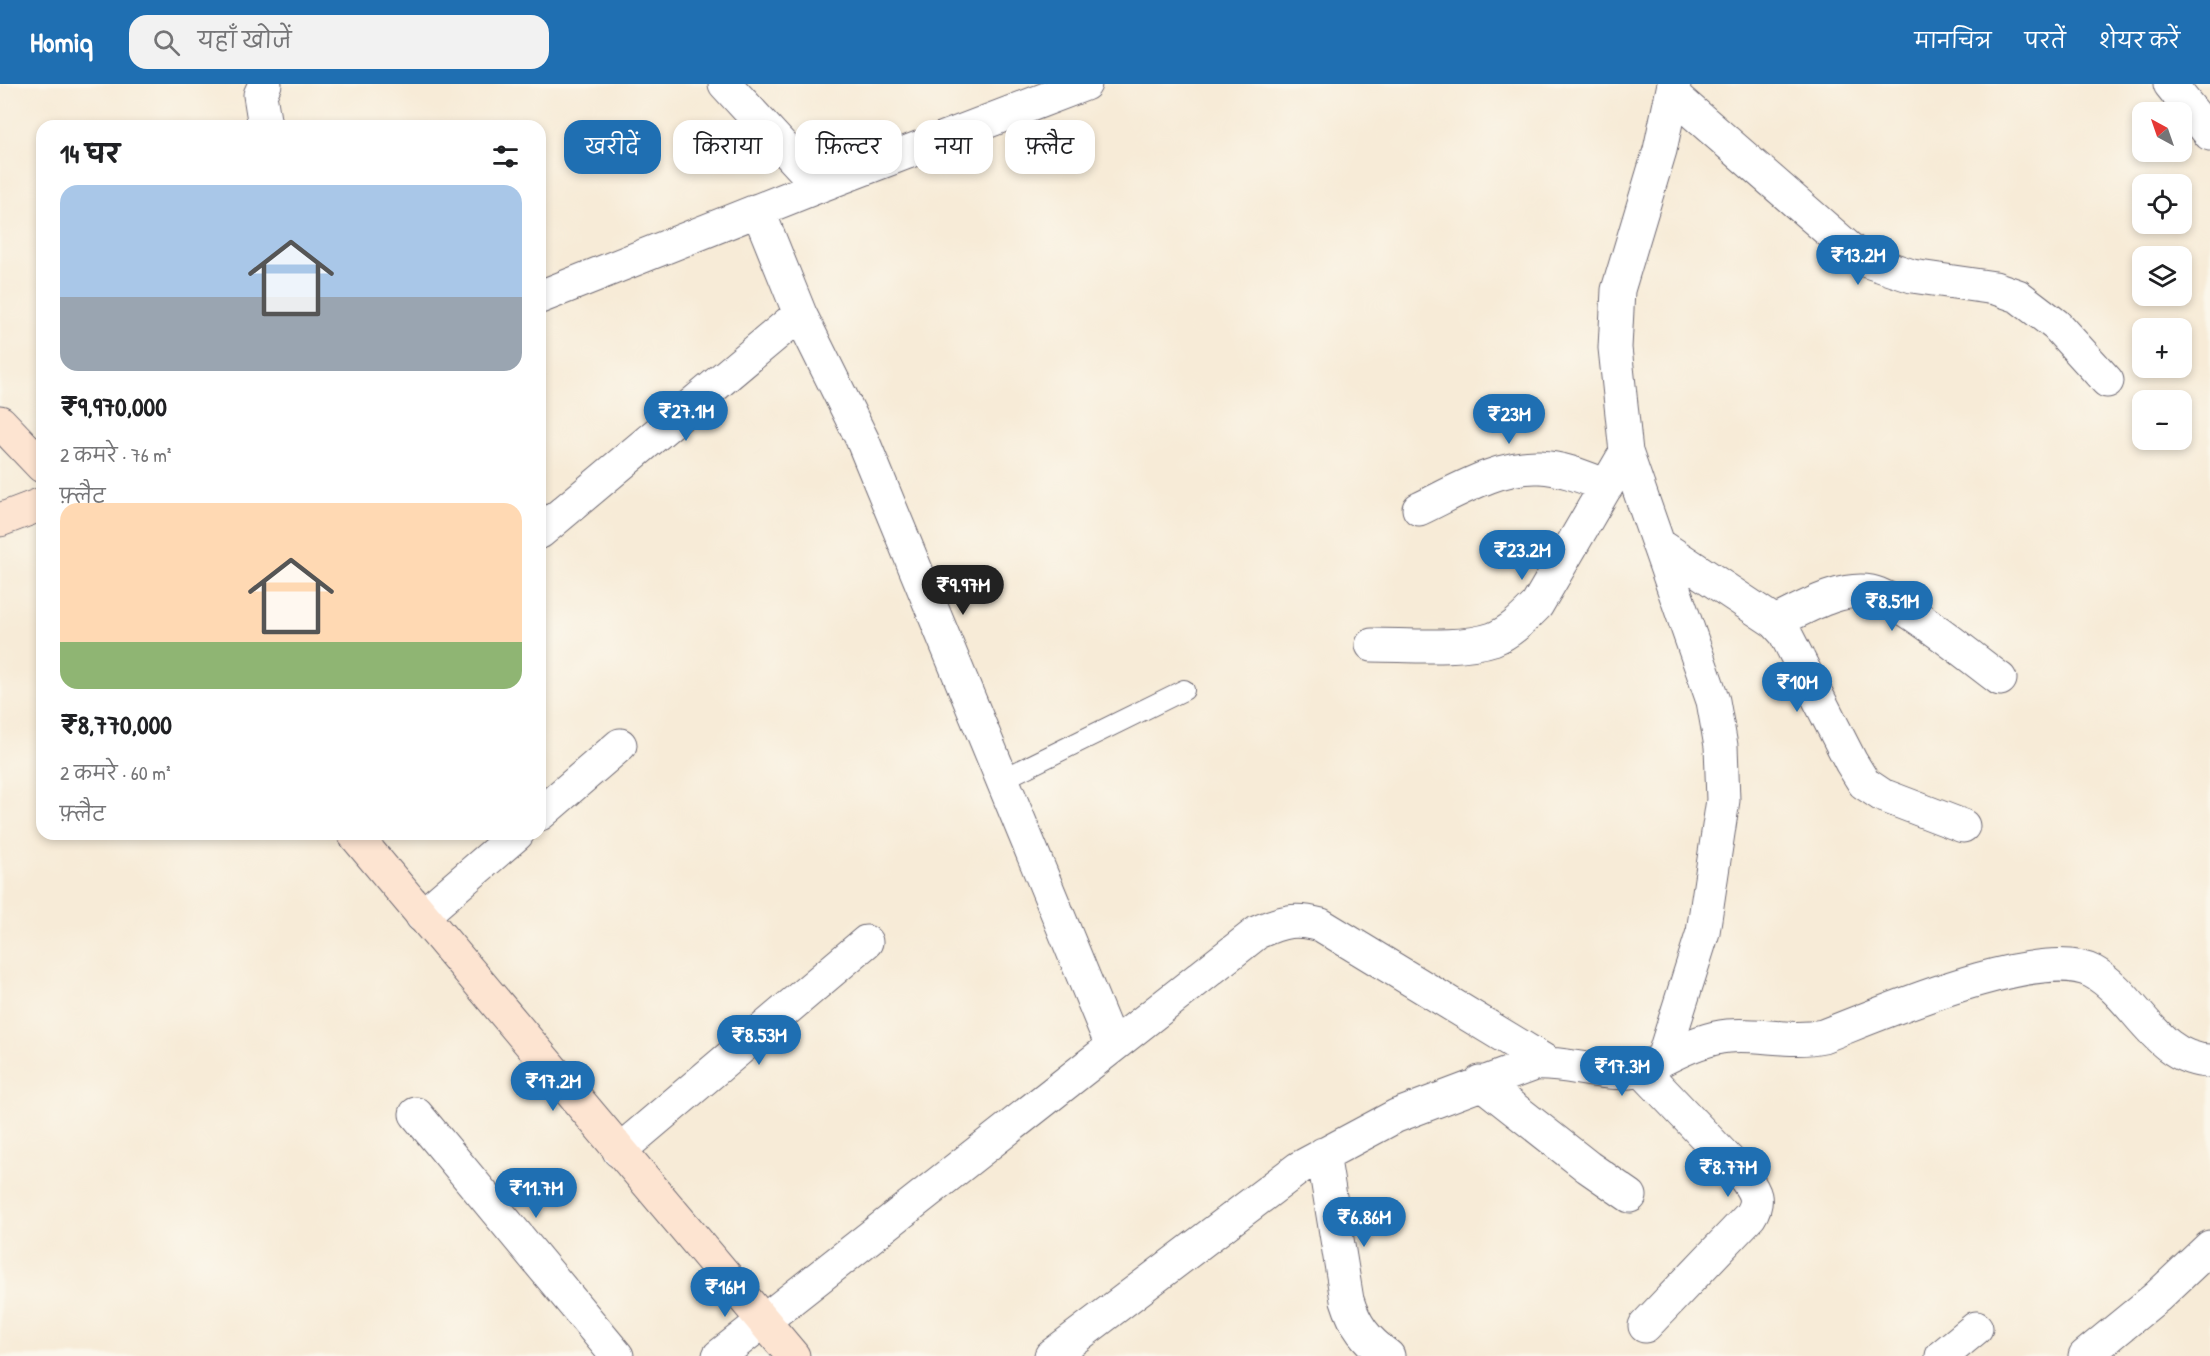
<!DOCTYPE html>
<html lang="hi">
<meta charset="utf-8">
<style>
body{margin:0;font-family:"Patrick Hand","Playpen Sans Deva",sans-serif;background:#f2f2f2;color:#202124;height:100vh;display:flex;flex-direction:column;font-size:22px;white-space:nowrap}
*{box-sizing:border-box;margin:0}
p{font-size:20px;color:#757577}
.icon{flex:none;width:33px;height:33px;fill:none;stroke:currentColor;stroke-width:2;stroke-linecap:round;stroke-linejoin:round}
.map{position:relative;flex:1;overflow:hidden}
.panel{position:absolute;left:36px;top:36px;width:510px;height:720px;display:flex;flex-direction:column;background:#fff;border-radius:18px;box-shadow:0 3px 9px #0003}
.panel>*{flex:none}
.banner{position:absolute;left:564px;top:36px;width:570px;height:54px;display:flex;gap:12px}
.needle{width:39px;rotate:320deg}
.fabs{position:absolute;left:2132px;top:18px;display:grid;gap:12px}
.fabs a{display:grid;place-items:center;width:60px;height:60px;border-radius:12px;background:#fff;box-shadow:0 3px 9px #0003;font-size:30px}
.price{position:absolute;translate:-50% -51px;padding:0 14px;border-radius:21px;background:#1f6fb2;color:#fff;font-size:20px;line-height:39px;filter:drop-shadow(0 2px 3px #0008)}
.price::after{content:'';position:absolute;left:50%;top:36px;width:18px;height:14px;margin-left:-9px;background:inherit;clip-path:polygon(0 0,100% 0,50% 100%)}
.price.current{background:#222;color:#fff}
ul{padding:0;list-style:none}
li{display:grid;align-content:center;gap:12px;height:318px;padding:0 24px}
li span{display:grid;place-items:center;height:186px;border-radius:18px;color:#555}
li>.icon{margin-inline-start:auto}
span .icon{width:108px;height:108px;fill:#fffc;stroke-width:1}
li b{font-size:26px}
h2{display:flex;justify-content:space-between;align-items:center;height:72px;padding:0 24px;font-size:26px}
.tag{padding:0 21px;border-radius:18px;background:#fff;box-shadow:0 3px 9px #0003;font-size:21px;line-height:54px}
.tag.current{background:#1f6fb2;color:#fff}
header{display:flex;align-items:center;gap:36px;box-sizing:border-box;height:84px;padding:0 30px;background:#1f6fb2;color:#fff}
header strong{font-size:28px}
nav{display:flex;gap:33px;margin-inline-start:auto;font-size:21px}
.search{width:420px;height:54px;background:#f2f2f2;display:flex;align-items:center;gap:15px;box-sizing:border-box;padding:0 21px;border-radius:18px;color:#757577;font-size:22px}
.map>svg:first-child{display:block}
.lines{fill:none;stroke-linecap:round;stroke-linejoin:round}
.lane-casing{stroke:#6d6872;stroke-width:22}
.street-casing{stroke:#6d6872;stroke-width:35}
.secondary-casing{stroke:#6d6872;stroke-width:35}
.lane{stroke:#fff;stroke-width:20}
.street{stroke:#fff;stroke-width:33}
.secondary{stroke:#fde4d1;stroke-width:33}
</style>
<header>
<strong>Homiq</strong>
<div class="search"><svg class="icon" aria-label="search" viewBox="0 0 24 24"><circle cx="10" cy="10" r="6"/><path d="M15 15l6 6"/></svg>यहाँ खोजें</div>
<nav><a>मानचित्र</a><a>परतें</a><a>शेयर करें</a></nav>
</header>
<div class="map">
<svg width="2210" height="1272" viewBox="0 0 2210 1272">
<rect width="100%" height="100%" fill="#fbf7ec"/>
<filter id="ink" filterUnits="userSpaceOnUse"><feTurbulence type="fractalNoise" baseFrequency=".0167" numOctaves="2"/><feDisplacementMap in="SourceGraphic" scale="12" xChannelSelector="R" yChannelSelector="G"/><feConvolveMatrix kernelMatrix="1 2 1 2 8 2 1 2 1" color-interpolation-filters="sRGB"/></filter>
<filter id="wash" filterUnits="userSpaceOnUse"><feTurbulence type="fractalNoise" baseFrequency=".008" numOctaves="4" result="noise"/><feDisplacementMap in="SourceGraphic" scale="24" xChannelSelector="R" yChannelSelector="G"/><feGaussianBlur stdDeviation="1.35" result="paint"/><feColorMatrix in="noise" values="0 0 0 0 0 0 0 0 0 0 0 0 0 0 0 0 0 1.4 0 .05"/><feComposite in="paint" operator="in"/></filter>
<g filter="url(#wash)">
<rect width="100%" height="100%" fill="#f7ebd7"/>
</g>
<g filter="url(#ink)">
<g class="lines">
<g class="lane-casing">
<path id="lane" d="M1001,696L1184,606"/>
</g>
<g class="street-casing">
<path id="street" d="M725,0L819,102
M2170,0L2210,50
M1672,10L1861,175L1912,192L1995,204L2018,212L2056,241L2107,297
M265,42L260,11L265,0
M758,126L800,230L862,355L1112,962
M540,213L819,102L1085,0
M1419,425C1455,408 1499,381 1540,383C1563,384 1586,394 1607,402
M540,448L800,230
M1658,460L1775,538L1785,549L1851,678L1864,699L1882,711L1963,742
M1775,538C1802,526 1839,502 1871,508C1898,513 1974,576 2000,595
M1372,561C1408,561 1460,566 1493,555C1511,548 1524,534 1537,521L1626,368
M540,730L620,661
M422,832L517,750
M1663,974L1703,848L1723,716L1721,662L1713,617L1626,368L1615,264L1618,206L1660,66L1674,0
M1642,986L1745,1094C1755,1108 1760,1116 1750,1132L1645,1242
M1480,998L1588,1083L1630,1112
M416,1030L617,1272
M619,1067L866,858
M1323,1070L1347,1216C1355,1242 1366,1256 1388,1272
M719,1272L1258,848C1283,837 1295,834 1321,841L1548,979
M1051,1272L1299,1084L1396,1032L1534,980C1568,978 1604,993 1638,987C1647,985 1655,978 1663,975C1682,965 1706,954 1728,952C1760,949 1790,959 1823,952C1878,931 2041,859 2093,888C2136,912 2156,976 2210,977
M1942,1272L1976,1244
M2085,1272L2157,1213L2210,1163"/>
</g>
<g class="secondary-casing">
<path id="secondary" d="M0,338L42,382
M0,436L42,420
M354,750L793,1272"/>
</g>
<use href="#lane" class="lane"/>
<use href="#street" class="street"/>
<use href="#secondary" class="secondary"/>
</g>
</g>
</svg>
<div class="fabs">
<a><svg class="needle" viewBox="-14 -14 28 28"><path d="M0-13l5 13h-10z" fill="#e53935"/><path d="M0 13l5-13h-10z" fill="#757577"/></svg></a>
<a><svg class="icon" aria-label="locate" viewBox="0 0 24 24"><circle cx="12" cy="12" r="6"/><path d="M12 2v4M12 18v4M2 12h4M18 12h4"/></svg></a>
<a><svg class="icon" aria-label="layers" viewBox="0 0 24 24"><path d="M12 4l9 5-9 5-9-5zM3 14l9 5 9-5"/></svg></a>
<a>+</a>
<a>−</a>
</div>
<b class="price" style="left:1858px;top:202px">₹13.2M</b>
<b class="price" style="left:686px;top:358px">₹27.1M</b>
<b class="price" style="left:1509px;top:361px">₹23M</b>
<b class="price" style="left:1522px;top:497px">₹23.2M</b>
<b class="price current" style="left:963px;top:532px">₹9.97M</b>
<b class="price" style="left:1892px;top:548px">₹8.51M</b>
<b class="price" style="left:1797px;top:629px">₹10M</b>
<b class="price" style="left:759px;top:982px">₹8.53M</b>
<b class="price" style="left:1622px;top:1013px">₹17.3M</b>
<b class="price" style="left:553px;top:1028px">₹17.2M</b>
<b class="price" style="left:1728px;top:1114px">₹8.77M</b>
<b class="price" style="left:536px;top:1135px">₹11.7M</b>
<b class="price" style="left:1364px;top:1164px">₹6.86M</b>
<b class="price" style="left:725px;top:1234px">₹16M</b>
<div class="banner">
<a class="tag current">खरीदें</a>
<a class="tag">किराया</a>
<a class="tag">फ़िल्टर</a>
<a class="tag">नया</a>
<a class="tag">फ़्लैट</a>
</div>
<section class="panel">
<h2>14 घर<svg class="icon" aria-label="filters" viewBox="0 0 24 24"><path d="M4 7h16M4 17h16"/><circle cx="9" cy="7" r="2"/><circle cx="15" cy="17" r="2"/></svg></h2>
<ul>
<li><span style="background:linear-gradient(#a9c7e8 60%,#9aa5b1 0)"><svg class="icon" aria-label="home" viewBox="0 0 24 24"><path d="M3 11l9-7 9 7M6 9v11h12V9"/></svg></span><div><b>₹9,970,000</b><p>2 कमरे · 76 m²</p><p>फ़्लैट</p></div></li>
<li><span style="background:linear-gradient(#ffd9b3 75%,#8fb573 0)"><svg class="icon" aria-label="home" viewBox="0 0 24 24"><path d="M3 11l9-7 9 7M6 9v11h12V9"/></svg></span><div><b>₹8,770,000</b><p>2 कमरे · 60 m²</p><p>फ़्लैट</p></div></li>
</ul>
</section>
</div>
